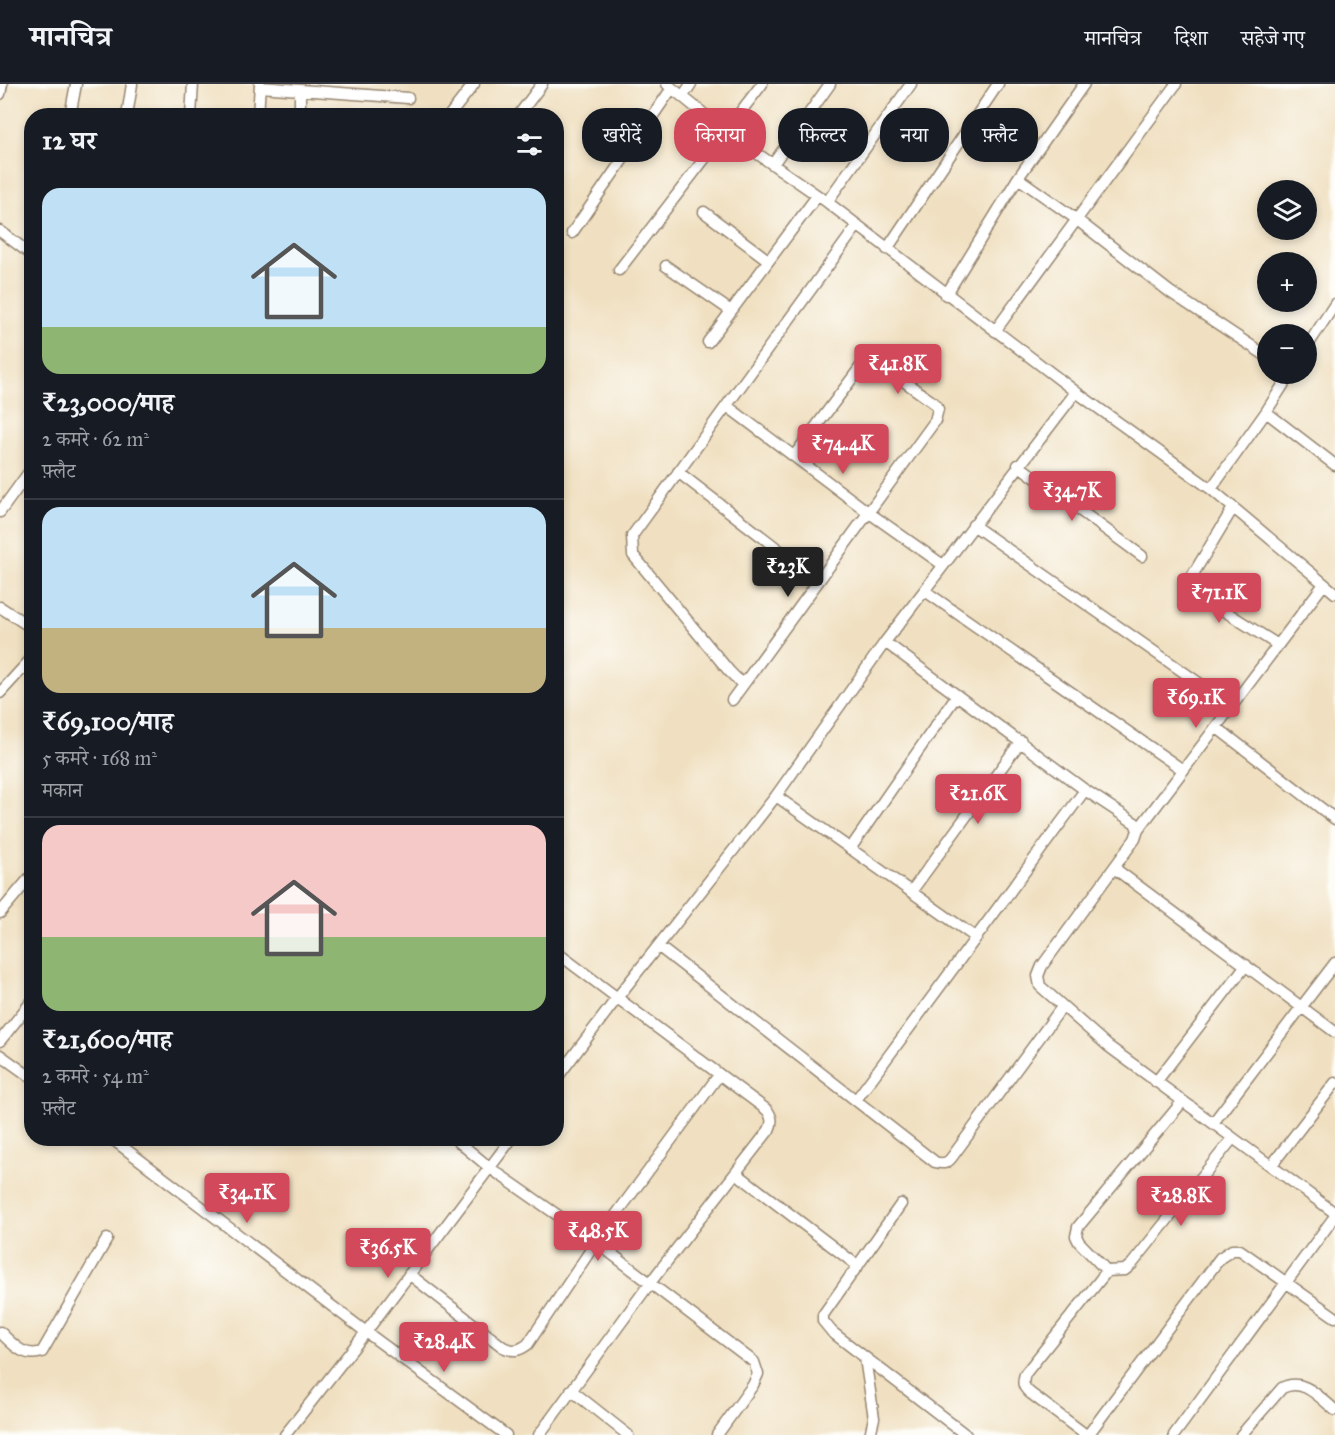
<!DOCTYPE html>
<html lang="hi">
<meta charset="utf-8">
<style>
body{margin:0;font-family:"IM FELL Great Primer","Noto Serif Devanagari",serif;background:#20242c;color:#f1f3f6;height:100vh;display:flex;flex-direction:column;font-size:22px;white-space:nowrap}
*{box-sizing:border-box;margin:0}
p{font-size:20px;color:#9ea1a6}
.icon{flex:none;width:33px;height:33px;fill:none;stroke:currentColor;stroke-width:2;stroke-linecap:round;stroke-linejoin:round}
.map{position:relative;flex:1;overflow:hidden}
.side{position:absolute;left:24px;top:24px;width:540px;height:1038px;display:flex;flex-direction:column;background:#171b24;border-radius:24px;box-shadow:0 3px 9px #0003}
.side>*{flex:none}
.hud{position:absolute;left:582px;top:24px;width:570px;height:54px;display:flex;gap:12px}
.controls{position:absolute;left:1257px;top:96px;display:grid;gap:12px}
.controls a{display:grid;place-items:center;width:60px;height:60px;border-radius:50%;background:#171b24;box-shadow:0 3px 9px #0003;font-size:30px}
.price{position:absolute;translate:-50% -51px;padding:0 14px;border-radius:6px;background:#d1495b;color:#fff;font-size:20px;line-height:39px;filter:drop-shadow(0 2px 3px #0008)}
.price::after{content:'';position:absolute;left:50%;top:36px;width:18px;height:14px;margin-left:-9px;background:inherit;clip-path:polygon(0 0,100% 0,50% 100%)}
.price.selected{background:#222;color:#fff}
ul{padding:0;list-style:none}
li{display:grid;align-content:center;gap:12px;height:318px;padding:0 18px}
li+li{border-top:2px solid #363941}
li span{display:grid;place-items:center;height:186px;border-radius:18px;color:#555}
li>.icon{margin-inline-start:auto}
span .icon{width:108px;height:108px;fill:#fffc;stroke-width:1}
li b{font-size:26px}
h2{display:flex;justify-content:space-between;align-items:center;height:72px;padding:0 18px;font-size:26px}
.chip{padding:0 21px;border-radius:24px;background:#171b24;box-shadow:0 3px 9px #0003;font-size:21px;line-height:54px}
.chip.selected{background:#d1495b;color:#fff}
header{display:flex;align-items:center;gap:36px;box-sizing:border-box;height:84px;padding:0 30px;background:#171b24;border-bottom:2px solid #363941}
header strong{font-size:28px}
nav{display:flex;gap:33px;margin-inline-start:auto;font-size:21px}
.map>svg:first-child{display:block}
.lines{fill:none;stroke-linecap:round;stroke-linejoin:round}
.minor-casing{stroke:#968570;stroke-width:13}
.minor{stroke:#fff;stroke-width:10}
</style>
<header>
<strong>मानचित्र</strong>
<nav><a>मानचित्र</a><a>दिशा</a><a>सहेजे गए</a></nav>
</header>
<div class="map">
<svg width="1335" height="1351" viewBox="0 0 1335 1351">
<rect width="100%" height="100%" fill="#fdfcf7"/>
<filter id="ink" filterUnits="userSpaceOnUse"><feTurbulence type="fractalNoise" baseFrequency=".0167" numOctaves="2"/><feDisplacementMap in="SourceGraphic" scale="12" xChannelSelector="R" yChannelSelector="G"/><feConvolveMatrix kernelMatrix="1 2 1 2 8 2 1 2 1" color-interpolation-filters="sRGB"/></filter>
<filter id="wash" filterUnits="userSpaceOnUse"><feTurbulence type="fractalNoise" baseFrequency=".008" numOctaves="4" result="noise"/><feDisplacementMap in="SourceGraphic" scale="24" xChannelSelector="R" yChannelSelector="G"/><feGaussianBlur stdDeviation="1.35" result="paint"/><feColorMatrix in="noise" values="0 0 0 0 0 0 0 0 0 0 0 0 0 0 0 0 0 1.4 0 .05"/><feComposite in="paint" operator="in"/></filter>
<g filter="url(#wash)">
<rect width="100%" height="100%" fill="#f0e0c1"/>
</g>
<g filter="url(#ink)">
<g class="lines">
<g class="minor-casing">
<path id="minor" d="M667,0L726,48L827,118L1076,308L1211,405L1335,509
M260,3L408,14
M300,7V32
M0,10L2,0
M683,12L691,0
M70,32L76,0
M127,32L132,0
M191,32L193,0
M258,32L260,0
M449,32L474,0
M518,32L542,0
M773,80L830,0
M1018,94L1084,0
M827,118L911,0
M704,128L768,176
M0,147L32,171
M572,149L672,4
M887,165L998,0
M666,182L731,227
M619,186L762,0
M946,211L1018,94L1076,135L1170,208L1268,273
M995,247L1176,0
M708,258L817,112
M1306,264L1335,220
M727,322L868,428L943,481
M1266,328L1335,381
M1018,381L1142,472
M678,388L818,496
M1211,405L1266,328L1290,290
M1233,424L1192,492L1190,497L1193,507L1278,561L1324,500
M0,428L32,384
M973,441L1232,622
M925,507L1183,686
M0,523L32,544
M742,600L729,587L633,471L632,452L857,142
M0,609L32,574
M732,616L935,337L938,325L934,319L880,280C873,277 869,276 862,281L794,372
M1216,643L1335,735
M1085,706L1135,739L1138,746L1135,755L1042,882L1038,892L1040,902L1108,962L1335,1129
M776,712L975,853
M1138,746L1278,561
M850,765L957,611
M1114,784L1335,948
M911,808L1021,657
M0,829L32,791
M658,862L935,1078C943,1080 947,1080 952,1073L1062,923
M0,957L32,917
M0,971L32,994
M556,995L617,914L776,712L885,558L1076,308
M1156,998L1246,881
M856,1016L1085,706L885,558
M1213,1039L1335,879
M111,1054L366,1248L506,1351
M454,1054L490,1084L596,1158L754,1278L758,1290L753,1301L717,1351
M1271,1082L1335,999
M736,1089L858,1182
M901,1120L823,1231V1237L832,1248L966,1351
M1107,1187L1125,1186L1132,1180L1233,1054
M409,1190L503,1263C513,1268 519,1267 528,1260L596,1158L719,991
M0,1248C13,1260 23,1274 42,1268L107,1155
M865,1274L874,1334L870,1351
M571,1306L628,1351
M285,1351L366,1248L512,1054
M539,1351L650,1199L769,1046C773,1038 772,1033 767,1026L556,868
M1086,1351L1030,1309C1023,1303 1022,1299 1025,1290L1107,1187L1079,1158L1076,1152L1078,1143L1183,1017
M1088,1351L1220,1174L1232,1166H1240L1335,1233
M1174,1351L1335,1132
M1241,1351L1282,1304C1303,1293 1319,1313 1335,1326"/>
</g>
<use href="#minor" class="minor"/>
</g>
</g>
</svg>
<div class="controls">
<a><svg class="icon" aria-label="layers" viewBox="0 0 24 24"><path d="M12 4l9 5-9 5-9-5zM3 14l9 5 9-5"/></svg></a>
<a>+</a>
<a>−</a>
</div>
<b class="price" style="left:898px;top:311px">₹41.8K</b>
<b class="price" style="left:843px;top:391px">₹74.4K</b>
<b class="price" style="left:1072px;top:438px">₹34.7K</b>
<b class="price selected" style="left:788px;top:514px">₹23K</b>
<b class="price" style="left:1219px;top:540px">₹71.1K</b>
<b class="price" style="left:1196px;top:645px">₹69.1K</b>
<b class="price" style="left:978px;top:741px">₹21.6K</b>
<b class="price" style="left:247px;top:1140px">₹34.1K</b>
<b class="price" style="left:1181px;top:1143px">₹28.8K</b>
<b class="price" style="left:598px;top:1178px">₹48.5K</b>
<b class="price" style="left:388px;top:1195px">₹36.5K</b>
<b class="price" style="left:444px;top:1289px">₹28.4K</b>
<div class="hud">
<a class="chip">खरीदें</a>
<a class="chip selected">किराया</a>
<a class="chip">फ़िल्टर</a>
<a class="chip">नया</a>
<a class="chip">फ़्लैट</a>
</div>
<section class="side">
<h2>12 घर<svg class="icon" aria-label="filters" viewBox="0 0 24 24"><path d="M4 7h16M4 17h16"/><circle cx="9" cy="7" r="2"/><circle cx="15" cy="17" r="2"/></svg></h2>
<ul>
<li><span style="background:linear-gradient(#bfe0f5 75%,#8fb573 0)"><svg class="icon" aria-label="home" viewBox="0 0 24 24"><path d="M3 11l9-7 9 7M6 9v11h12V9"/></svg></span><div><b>₹23,000/माह</b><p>2 कमरे · 62 m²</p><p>फ़्लैट</p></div></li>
<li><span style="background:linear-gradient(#bfe0f5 65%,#c2b280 0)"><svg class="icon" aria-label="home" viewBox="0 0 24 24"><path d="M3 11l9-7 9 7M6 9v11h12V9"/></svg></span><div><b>₹69,100/माह</b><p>5 कमरे · 168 m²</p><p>मकान</p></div></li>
<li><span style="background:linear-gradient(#f6c9c9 60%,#8fb573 0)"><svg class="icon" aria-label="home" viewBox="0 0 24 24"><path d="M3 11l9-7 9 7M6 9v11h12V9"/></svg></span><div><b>₹21,600/माह</b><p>2 कमरे · 54 m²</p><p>फ़्लैट</p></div></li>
</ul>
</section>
</div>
